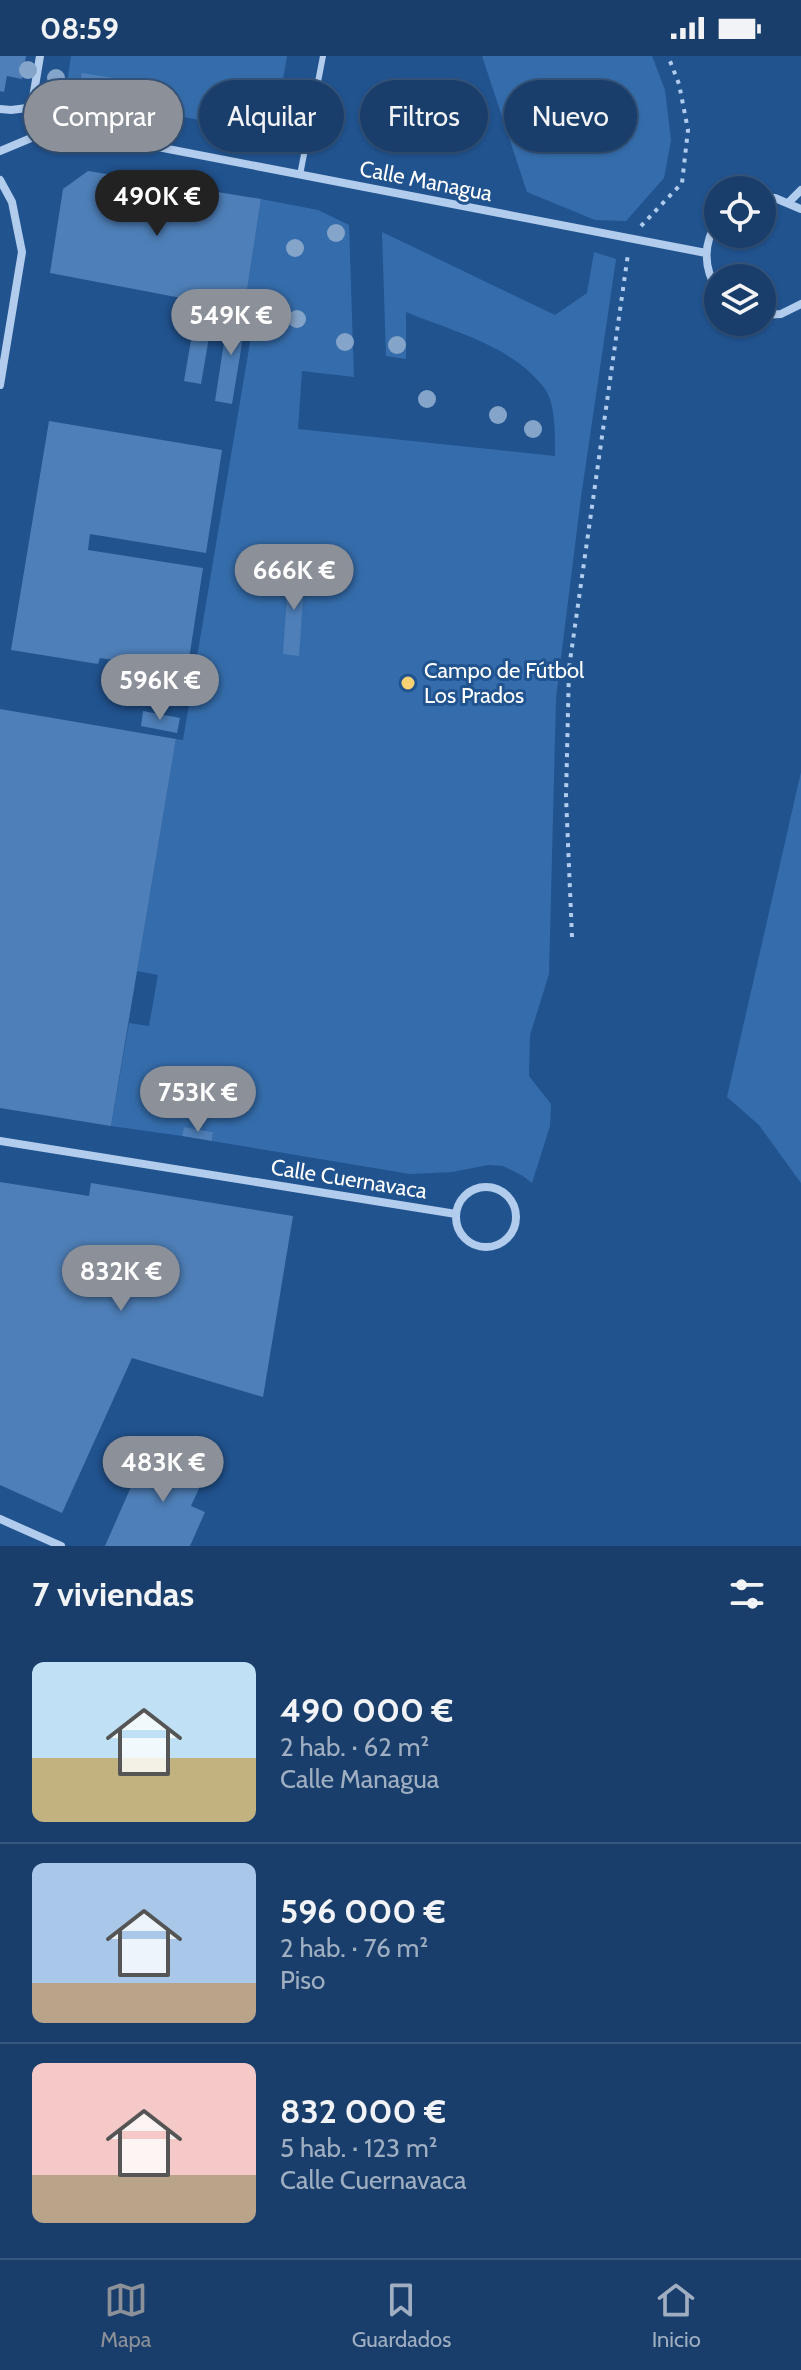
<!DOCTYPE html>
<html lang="es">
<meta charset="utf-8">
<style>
body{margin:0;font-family:Cabin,sans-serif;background:#224571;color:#f1f3f6;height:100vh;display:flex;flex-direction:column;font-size:30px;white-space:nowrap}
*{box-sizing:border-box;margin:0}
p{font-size:26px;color:#9faec1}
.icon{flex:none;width:44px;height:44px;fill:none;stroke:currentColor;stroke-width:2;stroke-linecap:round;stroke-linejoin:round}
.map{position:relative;height:1490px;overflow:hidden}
.drawer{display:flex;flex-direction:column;background:#193e6b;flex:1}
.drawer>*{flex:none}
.banner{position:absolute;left:24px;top:24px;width:754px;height:72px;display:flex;gap:16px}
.tools{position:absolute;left:704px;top:120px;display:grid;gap:16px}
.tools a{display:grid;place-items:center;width:72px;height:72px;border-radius:50%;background:#193e6b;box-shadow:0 2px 6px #0004,0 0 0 2px #37577e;font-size:40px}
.price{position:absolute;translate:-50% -68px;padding:0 18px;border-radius:28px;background:#8c9099;color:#fff;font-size:26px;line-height:52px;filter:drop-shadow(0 2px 4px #0008)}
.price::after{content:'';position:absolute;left:50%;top:48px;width:24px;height:18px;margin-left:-12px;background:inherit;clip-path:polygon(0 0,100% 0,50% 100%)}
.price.current{background:#222;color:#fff}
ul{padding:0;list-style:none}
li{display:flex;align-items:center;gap:24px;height:200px;padding:0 32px}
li+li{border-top:2px solid #37577e}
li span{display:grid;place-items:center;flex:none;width:224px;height:160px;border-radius:12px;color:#555}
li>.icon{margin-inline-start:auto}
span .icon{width:96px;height:96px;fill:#fffc;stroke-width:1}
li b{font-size:34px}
h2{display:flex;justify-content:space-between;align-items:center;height:96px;padding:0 32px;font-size:34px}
.pill{padding:0 28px;border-radius:36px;background:#193e6b;box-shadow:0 2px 6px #0004,0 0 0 2px #37577e;font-size:28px;line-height:72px}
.pill.current{background:#8c9099;color:#fff}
.status{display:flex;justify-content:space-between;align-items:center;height:56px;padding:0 40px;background:#193e6b;direction:ltr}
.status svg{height:22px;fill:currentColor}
.tab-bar{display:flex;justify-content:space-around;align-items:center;height:112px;border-top:2px solid #37577e;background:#193e6b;font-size:22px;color:#9faec1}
.tab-bar a{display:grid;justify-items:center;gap:4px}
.tab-bar .current{color:#8c9099}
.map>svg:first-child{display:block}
.green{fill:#356dac}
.building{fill:#4e7fb8}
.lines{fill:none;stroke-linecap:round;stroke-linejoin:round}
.path{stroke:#b1ccec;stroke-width:4;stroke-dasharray:4 6;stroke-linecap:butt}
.lane{stroke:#b1ccec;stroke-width:6}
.street{stroke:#b1ccec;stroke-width:8}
.tree{fill:#85a4c9}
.poi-dot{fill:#f9d072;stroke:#21538f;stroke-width:3}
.labels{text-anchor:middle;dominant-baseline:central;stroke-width:6;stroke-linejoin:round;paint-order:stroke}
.street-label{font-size:22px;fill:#fff;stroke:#21538f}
.poi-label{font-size:22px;fill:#fff;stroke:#21538f;text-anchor:start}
</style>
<div class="status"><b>08:59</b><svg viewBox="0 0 49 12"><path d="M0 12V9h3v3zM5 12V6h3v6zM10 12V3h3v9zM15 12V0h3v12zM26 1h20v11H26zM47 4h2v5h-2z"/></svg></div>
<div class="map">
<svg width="801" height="1490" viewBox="0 0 801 1490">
<rect width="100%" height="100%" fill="#21538f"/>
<path class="green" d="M71,0H287L274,76L78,44L77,49L64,47Z
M482,0H652L665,34L671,84L664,122L626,165L595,164L527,136Z
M261,143L318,154L349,169L354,321L302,315L298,373L555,400C555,382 556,348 545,333C512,289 454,276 406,256V303L386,300L382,176L555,259L587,237L594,196L616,203L581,441L556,642L549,918L530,979L529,1020L551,1048L550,1070L532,1127L523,1120L503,1110L488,1109L452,1116L410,1118L212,1085L213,1076L184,1071L182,1080L111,1070L129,967L149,970L158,919L137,915L176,683L183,684L256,251L245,248Z
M801,716V1127L759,1069L727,1041Z"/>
<path class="building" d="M0,0H26L22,23L7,20L4,36L0,35Z
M82,17L133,25L129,52L77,44Z
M88,115L261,143L244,254L50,217L63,133Z
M197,249L214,252L201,328L184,325Z
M229,254L247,257L232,348L215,345Z
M49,365L222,394L206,497L90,478L88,494L203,512L187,616L100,602L98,608L11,594Z
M289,512L305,513L299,600L283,598Z
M0,653L176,683L111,1070L0,1052Z
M143,655L180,662L177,677L141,670Z
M184,1071L213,1076L212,1085L182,1080Z
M0,1126L89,1140L91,1127L293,1160L263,1341L132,1302L62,1457L0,1429Z
M168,1387L211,1406L191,1450L205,1456L190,1490H105L134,1424L149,1431Z"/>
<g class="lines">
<path class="path" d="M641,170L682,127L688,74L679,28L668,0
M572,881L566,741L569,612L628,198"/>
<path class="lane" d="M300,119L323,0"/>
<path class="street" d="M0,53L11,54L27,52L33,42L40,0
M0,95L36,80L80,76L706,197
M0,124L12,146L22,196L0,329
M762,141L775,142L801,153
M789,146L801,134
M718,165C702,188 704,213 718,236
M762,259L781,258L801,248
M0,1085L456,1158
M456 1161a30 30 0 1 1 60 0a30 30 0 1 1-60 0Z
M0,1463L61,1490"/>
</g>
<g class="tree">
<circle cx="28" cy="14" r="9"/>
<circle cx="56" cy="22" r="9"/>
<circle cx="336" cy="177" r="9"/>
<circle cx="295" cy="192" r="9"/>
<circle cx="297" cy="263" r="9"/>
<circle cx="345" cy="286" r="9"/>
<circle cx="397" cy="289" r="9"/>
<circle cx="427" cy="343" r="9"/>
<circle cx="498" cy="359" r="9"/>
<circle cx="533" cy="373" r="9"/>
</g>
<circle class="poi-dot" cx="408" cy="627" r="8"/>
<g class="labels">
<g class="street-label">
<text transform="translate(426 125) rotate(11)">Calle Managua</text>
<text transform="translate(349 1123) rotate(9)">Calle Cuernavaca</text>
</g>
<g class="poi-label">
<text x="424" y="614">Campo de Fútbol<tspan x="424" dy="25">Los Prados</tspan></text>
</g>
</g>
</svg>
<div class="tools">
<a><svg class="icon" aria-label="locate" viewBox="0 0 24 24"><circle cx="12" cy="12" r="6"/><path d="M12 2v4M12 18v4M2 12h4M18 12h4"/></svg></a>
<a><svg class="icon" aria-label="layers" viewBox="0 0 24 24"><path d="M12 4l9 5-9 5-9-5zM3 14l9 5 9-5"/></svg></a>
</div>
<b class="price current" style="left:157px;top:182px">490K €</b>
<b class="price" style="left:231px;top:301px">549K €</b>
<b class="price" style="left:294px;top:556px">666K €</b>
<b class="price" style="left:160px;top:666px">596K €</b>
<b class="price" style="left:198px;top:1078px">753K €</b>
<b class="price" style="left:121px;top:1257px">832K €</b>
<b class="price" style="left:163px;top:1448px">483K €</b>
<div class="banner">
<a class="pill current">Comprar</a>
<a class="pill">Alquilar</a>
<a class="pill">Filtros</a>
<a class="pill">Nuevo</a>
</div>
</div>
<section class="drawer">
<h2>7 viviendas<svg class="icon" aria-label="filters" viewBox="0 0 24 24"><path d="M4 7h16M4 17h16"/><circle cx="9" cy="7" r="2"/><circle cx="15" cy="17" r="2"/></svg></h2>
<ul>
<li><span style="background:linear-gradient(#bfe0f5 60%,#c2b280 0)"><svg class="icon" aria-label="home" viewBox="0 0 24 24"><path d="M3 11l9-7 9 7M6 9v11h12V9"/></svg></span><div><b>490 000 €</b><p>2 hab. · 62 m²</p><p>Calle Managua</p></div></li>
<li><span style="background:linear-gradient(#a9c7e8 75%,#b9a48a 0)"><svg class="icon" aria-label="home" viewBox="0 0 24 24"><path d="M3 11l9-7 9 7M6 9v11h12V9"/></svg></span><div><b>596 000 €</b><p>2 hab. · 76 m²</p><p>Piso</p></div></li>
<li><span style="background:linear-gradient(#f6c9c9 70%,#b9a48a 0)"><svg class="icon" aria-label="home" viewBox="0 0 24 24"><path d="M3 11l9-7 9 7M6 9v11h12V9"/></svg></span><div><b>832 000 €</b><p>5 hab. · 123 m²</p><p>Calle Cuernavaca</p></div></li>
</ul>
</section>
<nav class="tab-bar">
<a class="current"><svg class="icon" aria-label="map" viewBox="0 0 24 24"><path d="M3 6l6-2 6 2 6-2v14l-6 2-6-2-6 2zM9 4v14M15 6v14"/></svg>Mapa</a>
<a><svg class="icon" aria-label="saved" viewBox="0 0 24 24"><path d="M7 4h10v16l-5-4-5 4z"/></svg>Guardados</a>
<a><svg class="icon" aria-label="home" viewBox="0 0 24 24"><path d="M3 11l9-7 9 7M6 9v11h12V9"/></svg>Inicio</a>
</nav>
